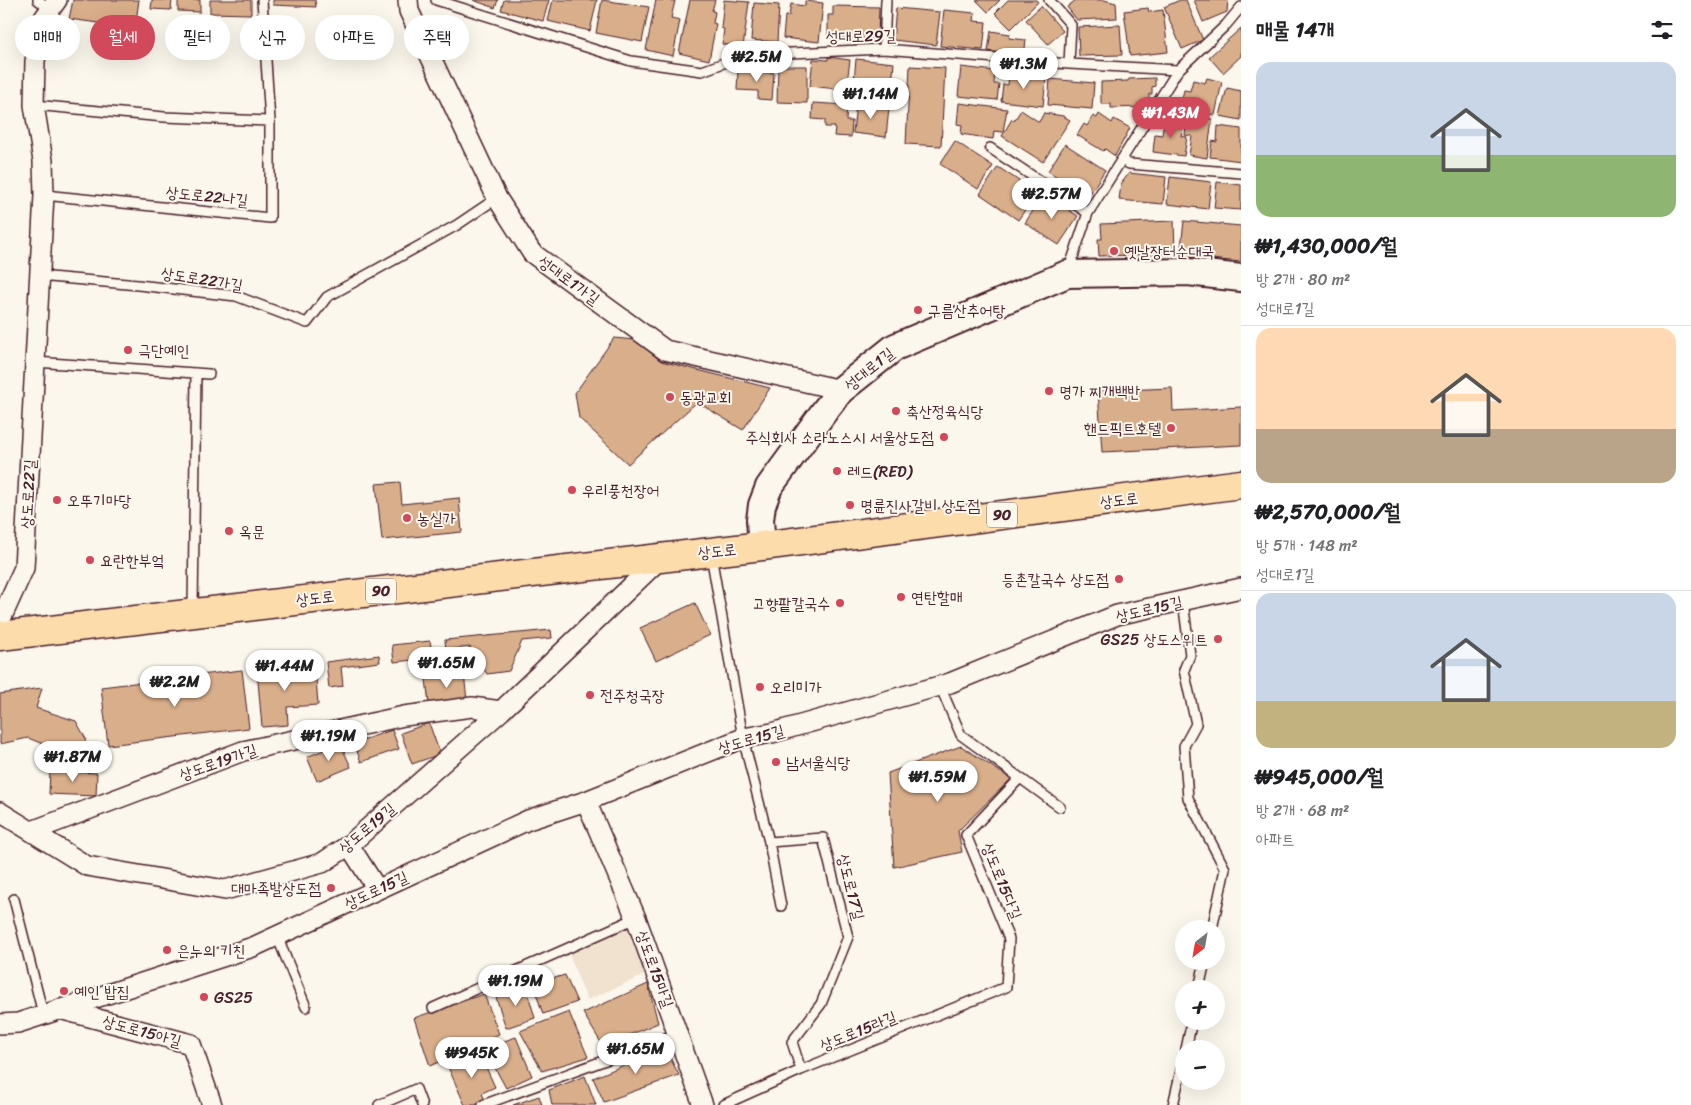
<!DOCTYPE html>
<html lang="ko">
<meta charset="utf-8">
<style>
body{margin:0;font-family:Sriracha,"Poor Story",sans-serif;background:#f2f2f2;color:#202124;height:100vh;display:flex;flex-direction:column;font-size:19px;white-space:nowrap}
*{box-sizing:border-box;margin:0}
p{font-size:16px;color:#757577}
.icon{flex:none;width:28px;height:28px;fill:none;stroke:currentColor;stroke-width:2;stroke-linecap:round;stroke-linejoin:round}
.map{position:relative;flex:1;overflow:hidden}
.side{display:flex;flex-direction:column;background:#fff;width:450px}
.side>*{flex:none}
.banner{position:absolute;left:15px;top:15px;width:475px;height:45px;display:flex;gap:10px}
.needle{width:32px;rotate:211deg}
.controls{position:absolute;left:1175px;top:920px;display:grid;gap:10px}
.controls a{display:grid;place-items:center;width:50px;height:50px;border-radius:50%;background:#fff;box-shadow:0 5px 20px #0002;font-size:25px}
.price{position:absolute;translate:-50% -42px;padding:0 11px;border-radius:18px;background:#fff;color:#222;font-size:16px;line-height:32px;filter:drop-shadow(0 1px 2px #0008)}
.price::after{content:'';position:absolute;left:50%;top:30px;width:15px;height:11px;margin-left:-8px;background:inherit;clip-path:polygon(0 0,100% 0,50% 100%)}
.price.on{background:#d1495b;color:#fff}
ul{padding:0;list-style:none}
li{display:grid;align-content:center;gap:10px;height:265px;padding:0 15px}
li+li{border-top:1px solid #e0e0e0}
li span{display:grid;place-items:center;height:155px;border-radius:15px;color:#555}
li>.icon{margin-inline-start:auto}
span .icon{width:90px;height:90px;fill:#fffc;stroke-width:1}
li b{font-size:21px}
h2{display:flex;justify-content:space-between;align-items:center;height:60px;padding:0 15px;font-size:21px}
.tag{padding:0 18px;border-radius:22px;background:#fff;box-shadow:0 5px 20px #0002;font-size:18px;line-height:45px}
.tag.on{background:#d1495b;color:#fff}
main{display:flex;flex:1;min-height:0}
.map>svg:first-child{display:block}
.built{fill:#f1e1cf}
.building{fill:#d9ae8a;stroke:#4a1f2b}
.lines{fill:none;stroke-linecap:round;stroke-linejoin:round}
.lane-casing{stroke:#4a1f2b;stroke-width:12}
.street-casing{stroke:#4a1f2b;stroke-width:22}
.secondary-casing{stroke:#4a1f2b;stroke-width:30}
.primary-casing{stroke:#4a1f2b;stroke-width:31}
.lane{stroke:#fbf7ec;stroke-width:9}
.street{stroke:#fbf7ec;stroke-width:19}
.secondary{stroke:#fbf7ec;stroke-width:26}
.primary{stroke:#fddcac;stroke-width:28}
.poi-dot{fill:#d1495b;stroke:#fbf7ec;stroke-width:2}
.labels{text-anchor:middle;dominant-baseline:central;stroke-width:4;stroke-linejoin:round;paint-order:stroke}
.shield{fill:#fbf7ec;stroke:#7f6065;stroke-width:1}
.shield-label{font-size:15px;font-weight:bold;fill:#4a1f2b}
.street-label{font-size:16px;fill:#4a1f2b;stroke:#fbf7ec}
.poi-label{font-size:16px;fill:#4a1f2b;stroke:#fbf7ec;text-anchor:start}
</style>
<main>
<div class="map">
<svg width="1241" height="1105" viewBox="0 0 1241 1105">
<rect width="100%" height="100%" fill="#fbf7ec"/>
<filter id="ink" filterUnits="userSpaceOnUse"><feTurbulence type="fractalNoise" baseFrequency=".02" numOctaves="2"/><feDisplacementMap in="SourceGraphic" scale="10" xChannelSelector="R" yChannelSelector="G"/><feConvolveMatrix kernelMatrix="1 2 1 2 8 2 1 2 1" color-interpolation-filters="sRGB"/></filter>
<g filter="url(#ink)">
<path class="built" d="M627,923L645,975L587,1000L567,949Z"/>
<path class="building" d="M73,0H139L135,28L69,19Z
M152,0H172L171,10L151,9Z
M178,0H200V12L178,11Z
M210,0H251V14L210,13Z
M273,0H315L316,7L273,5Z
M473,0H498L495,8Z
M504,0H549L543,21L501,10Z
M553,0H597L590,31L548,21Z
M602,0L649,7L642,42L596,33Z
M656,0L675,1L671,18L680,20L673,56L646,50Z
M690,0H715L712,11L715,12L713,23L716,24L709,60L679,53Z
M724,0L749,2L743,47L722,44L724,29L721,28Z
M976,0H1000L988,12Z
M1008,0H1036L1038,2L1011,29L995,13Z
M1076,0H1104L1116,3L1117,18L1077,20L1067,7Z
M1180,0H1186L1203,40L1182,49L1164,7Z
M1194,0H1228L1227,12L1203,22Z
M805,1L823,3L819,42L783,38L785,16H789L791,4L805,6Z
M754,3L779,5L777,42L751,40Z
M833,6L879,7L878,39L828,38V15H833Z
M1041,6L1063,31L1048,44L1026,20Z
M896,8L940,12L936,45L893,40Z
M1148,8L1149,12L1163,10L1168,52L1130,56L1124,11Z
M944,10L975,13L974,21L986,22L983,50L940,46Z
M1120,25L1122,55L1079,56L1078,27Z
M1241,28V56L1223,73L1209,57Z
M991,31L1010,34L1009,38L1026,40L1024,56L988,51Z
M828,57L850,60L846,90L810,86L813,59L828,60Z
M856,59L894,63L891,96L853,92Z
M778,66H807V103L777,102Z
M910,66L945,68L941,146L906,144Z
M961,67L995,71L994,84H999L997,100L958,96Z
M738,70L774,73L772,100L758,99V91L737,90Z
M1009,74L1046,79L1043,106L1001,101L1003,84L1008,85Z
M1155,78V86L1152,87V94H1149V100L1146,101V107L1111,108V104H1101V82L1128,81L1129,79Z
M1207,78L1222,82L1215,115L1180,107L1184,90L1190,91L1193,80L1205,83Z
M1050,79L1094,83L1092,109L1048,105Z
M1227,88L1241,91V120L1220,116Z
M813,103L847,105L846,121H852L851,137L834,136L835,127H825V120L812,119Z
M959,103L1007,109L1003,132L994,131L993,139L961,134L962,125L957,124Z
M856,104L889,108L886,137L853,133Z
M1021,110L1039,122L1044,113L1063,116L1070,120L1043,162L1002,136L1012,119L1014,121Z
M1099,114L1112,123L1114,119L1130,128L1115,156L1105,149L1103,151L1077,135L1084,124L1087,126L1093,116L1097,118Z
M1169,116L1184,119L1181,136L1187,137L1184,156L1153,152L1155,134L1162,135L1163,127H1167Z
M1187,116L1212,119L1207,158L1189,155L1192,136L1185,135Z
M1218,126L1241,129V161L1210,157L1212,141L1217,142Z
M955,141L993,166L978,189L940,164Z
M1065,144L1105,170L1088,197L1048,171Z
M998,167L1037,193L1018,220L980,194Z
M1129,173L1166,177L1163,204L1119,200L1121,184Z
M1170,177L1211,182L1208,209L1167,204Z
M1217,182L1241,185V210L1214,208Z
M1044,194L1078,216L1059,245L1025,223Z
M1174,221L1175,254L1099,256L1098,239H1102L1101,224Z
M1184,221L1241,226V262L1180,256Z
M614,338L635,340L661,361L770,388L743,430L697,402L628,464L579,418L575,393Z
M1172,388L1173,411L1241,407V445L1102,452L1098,391Z
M400,482L402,504L459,498L462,532L382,540L376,484Z
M695,603L710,635L656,661L640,628Z
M551,630L552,638L522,641L509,671L487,674L470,647L446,650L445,640Z
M430,641L433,658L394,662L392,645Z
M379,655L380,662L341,667L343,686L329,688L326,662Z
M315,665L318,705L287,707L288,725L262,727L257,670Z
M242,670L249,728L108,745L101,687Z
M464,674L467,700L429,704L426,679Z
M42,688L36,708L76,721L86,739L76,757L28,738L0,744V694Z
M429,723L440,754L412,764L401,733Z
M392,730L399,749L361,762L354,743Z
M340,743L351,767L317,781L307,757Z
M961,746L1011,779L958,831L962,852L894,867L888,773Z
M50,771L97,773L96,796L49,794Z
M565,975L577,1002L543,1014L533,984Z
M648,984L658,1023L603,1046L583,1013Z
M526,987L535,1018L506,1028L496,997Z
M484,994L499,1034L430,1066L414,1018Z
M569,1012L588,1057L542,1071L520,1031Z
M516,1037L532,1076L506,1088L484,1048Z
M665,1048L679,1075L604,1102L593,1078Z
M479,1052L495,1087L482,1093L485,1101L475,1105H465L448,1067Z
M585,1076L596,1105H552L549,1090Z
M539,1096L542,1105H513Z"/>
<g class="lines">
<g class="lane-casing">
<path id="lane" d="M38,0L50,9
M436,0L631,61L702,71L745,55L884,49L1069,64L1178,70
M1049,0L1071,25L1069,64
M884,49L886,0
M34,105L164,117L270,121
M990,148L1088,213
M1121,160L1129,164L1241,173
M44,195L270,218V121L262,0
M1068,272L1088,213L1178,70L1226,25L1241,7
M39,276L138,285L236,296L307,323L327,297L457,225L497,198
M35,362L209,374
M711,555L743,738L769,842L823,838L848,937L821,1004L792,1042L801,1070
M1183,601L1190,655L1184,670L1196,724L1184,746L1188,798L1225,869L1212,929
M193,610L196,373
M940,686L961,735L1060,807
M769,842L781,906
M14,899L43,1014
M277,936L306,1007
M1199,989L1205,961
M433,1008L636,918
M1186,1049L1192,1021
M379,1105L416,1089L422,1105
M483,1105L679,1033
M723,1105L801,1070L1006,987L1009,939L966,835L1020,778
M1173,1105L1184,1057"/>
</g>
<g class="street-casing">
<path id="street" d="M408,0L409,11L497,198L532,253L665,350L841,390
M0,621L24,568L44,195L43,161L34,105L35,61L44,18L57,0
M586,801L636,918L703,1105
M0,812L87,866L225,890L322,863L349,845L501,711L662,557
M32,831L243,751L404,716L472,707L501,711
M349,845L377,889
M60,1009L191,1044L212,1105
M0,1024L18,1023L253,947L528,820L586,801L743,738L772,733L950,683L1117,615L1241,588"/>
</g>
<g class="secondary-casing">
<path id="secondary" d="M762,546L760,520L762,505L769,487L826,409L841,390L895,347L1067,274L1188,272L1241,278"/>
</g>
<g class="primary-casing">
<path id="primary" d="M0,636L762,546L1241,484"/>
</g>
<use href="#lane" class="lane"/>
<use href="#street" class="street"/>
<use href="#secondary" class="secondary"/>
<use href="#primary" class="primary"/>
</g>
</g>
<g class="poi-dot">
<circle cx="1114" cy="251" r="5"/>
<circle cx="918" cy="310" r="5"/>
<circle cx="128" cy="350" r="5"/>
<circle cx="1049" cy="391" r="5"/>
<circle cx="670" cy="397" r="5"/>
<circle cx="896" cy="411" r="5"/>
<circle cx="1171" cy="428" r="5"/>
<circle cx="944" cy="437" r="5"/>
<circle cx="837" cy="471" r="5"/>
<circle cx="572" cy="490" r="5"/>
<circle cx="57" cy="500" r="5"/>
<circle cx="850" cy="505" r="5"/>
<circle cx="407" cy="518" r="5"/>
<circle cx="229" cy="531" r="5"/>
<circle cx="90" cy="560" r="5"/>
<circle cx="1119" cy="579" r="5"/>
<circle cx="901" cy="597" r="5"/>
<circle cx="840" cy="603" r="5"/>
<circle cx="1218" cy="639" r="5"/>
<circle cx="760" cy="687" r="5"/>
<circle cx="590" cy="695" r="5"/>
<circle cx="776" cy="762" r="5"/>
<circle cx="331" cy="888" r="5"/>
<circle cx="167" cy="950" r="5"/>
<circle cx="64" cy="991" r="5"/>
<circle cx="204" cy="997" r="5"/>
</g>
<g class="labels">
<g class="shield">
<rect x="987" y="502.5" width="30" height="25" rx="4"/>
<rect x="366" y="578.5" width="30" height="25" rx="4"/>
</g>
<g class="shield-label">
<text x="1002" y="515">90</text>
<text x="381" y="591">90</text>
</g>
<g class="street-label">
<text transform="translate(861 36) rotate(-1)">성대로29길</text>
<text transform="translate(207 196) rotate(6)">상도로22나길</text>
<text transform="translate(202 279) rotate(9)">상도로22가길</text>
<text transform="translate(569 280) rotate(36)">성대로1가길</text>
<text transform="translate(869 369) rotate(-39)">성대로1길</text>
<text transform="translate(28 494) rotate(-87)">상도로22길</text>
<text transform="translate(1119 500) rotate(-7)">상도로</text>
<text transform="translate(717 551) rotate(-6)">상도로</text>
<text transform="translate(315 598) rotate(-7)">상도로</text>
<text transform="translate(1149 609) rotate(-13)">상도로15길</text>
<text transform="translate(751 739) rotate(-16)">상도로15길</text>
<text transform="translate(218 762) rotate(-19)">상도로19가길</text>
<text transform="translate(367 828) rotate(-40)">상도로19길</text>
<text transform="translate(1002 881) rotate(68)">상도로15다길</text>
<text transform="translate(851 887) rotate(76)">상도로17길</text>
<text transform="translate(376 890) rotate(-25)">상도로15길</text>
<text transform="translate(655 969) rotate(70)">상도로15마길</text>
<text transform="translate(142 1031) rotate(15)">상도로15아길</text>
<text transform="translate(858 1031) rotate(-22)">상도로15라길</text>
</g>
<g class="poi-label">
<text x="1124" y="251">옛날장터순대국</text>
<text x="928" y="310">구름산추어탕</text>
<text x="138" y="350">극단예인</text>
<text x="1059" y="391">명가 찌개백반</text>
<text x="680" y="397">동광교회</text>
<text x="906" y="411">축산정육식당</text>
<text x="1161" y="428" text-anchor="end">핸드픽트호텔</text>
<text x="934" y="437" text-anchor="end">주식회사 소라노스시 서울상도점</text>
<text x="847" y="471">레드(RED)</text>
<text x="582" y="490">우리풍천장어</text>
<text x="67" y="500">오뚜기마당</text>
<text x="860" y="505">명륜진사갈비 상도점</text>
<text x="417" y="518">농실가</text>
<text x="239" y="531">옥문</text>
<text x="100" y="560">요란한부엌</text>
<text x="1109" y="579" text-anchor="end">등촌칼국수 상도점</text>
<text x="911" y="597">연탄할매</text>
<text x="830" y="603" text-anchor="end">고향팥칼국수</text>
<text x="1208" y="639" text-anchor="end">GS25 상도스위트</text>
<text x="770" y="687">오리미가</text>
<text x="600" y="695">전주청국장</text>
<text x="786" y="762">남서울식당</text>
<text x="321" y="888" text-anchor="end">대마족발상도점</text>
<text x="177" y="950">은누의 키친</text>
<text x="74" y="991">예인 밥집</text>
<text x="214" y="997">GS25</text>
</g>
</g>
</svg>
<div class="controls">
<a><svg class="needle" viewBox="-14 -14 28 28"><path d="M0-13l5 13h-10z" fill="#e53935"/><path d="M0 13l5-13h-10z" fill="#757577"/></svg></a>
<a>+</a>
<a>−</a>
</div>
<b class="price" style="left:757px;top:83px">₩2.5M</b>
<b class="price" style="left:1024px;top:90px">₩1.3M</b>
<b class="price" style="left:871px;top:120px">₩1.14M</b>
<b class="price on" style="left:1171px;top:139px">₩1.43M</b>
<b class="price" style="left:1052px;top:220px">₩2.57M</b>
<b class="price" style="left:447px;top:689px">₩1.65M</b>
<b class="price" style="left:285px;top:692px">₩1.44M</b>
<b class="price" style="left:175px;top:708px">₩2.2M</b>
<b class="price" style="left:329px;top:762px">₩1.19M</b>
<b class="price" style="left:73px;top:783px">₩1.87M</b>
<b class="price" style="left:938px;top:803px">₩1.59M</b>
<b class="price" style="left:516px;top:1007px">₩1.19M</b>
<b class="price" style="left:636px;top:1075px">₩1.65M</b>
<b class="price" style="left:472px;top:1079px">₩945K</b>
<div class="banner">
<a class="tag">매매</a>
<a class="tag on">월세</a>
<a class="tag">필터</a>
<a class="tag">신규</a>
<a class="tag">아파트</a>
<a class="tag">주택</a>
</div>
</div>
<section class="side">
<h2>매물 14개<svg class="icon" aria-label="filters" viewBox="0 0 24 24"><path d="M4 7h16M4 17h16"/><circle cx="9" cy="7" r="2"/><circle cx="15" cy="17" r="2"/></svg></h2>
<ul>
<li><span style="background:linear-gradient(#c9d6e8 60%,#8fb573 0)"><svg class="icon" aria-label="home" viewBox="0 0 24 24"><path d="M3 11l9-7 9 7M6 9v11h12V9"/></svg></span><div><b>₩1,430,000/월</b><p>방 2개 · 80 m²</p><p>성대로1길</p></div></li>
<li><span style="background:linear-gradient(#ffd9b3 65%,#b9a48a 0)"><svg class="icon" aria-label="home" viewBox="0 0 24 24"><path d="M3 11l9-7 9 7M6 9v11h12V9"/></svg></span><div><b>₩2,570,000/월</b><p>방 5개 · 148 m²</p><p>성대로1길</p></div></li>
<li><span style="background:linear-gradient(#c9d6e8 70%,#c2b280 0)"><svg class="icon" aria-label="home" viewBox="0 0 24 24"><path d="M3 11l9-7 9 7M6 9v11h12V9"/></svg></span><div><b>₩945,000/월</b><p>방 2개 · 68 m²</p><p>아파트</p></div></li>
</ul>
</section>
</main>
